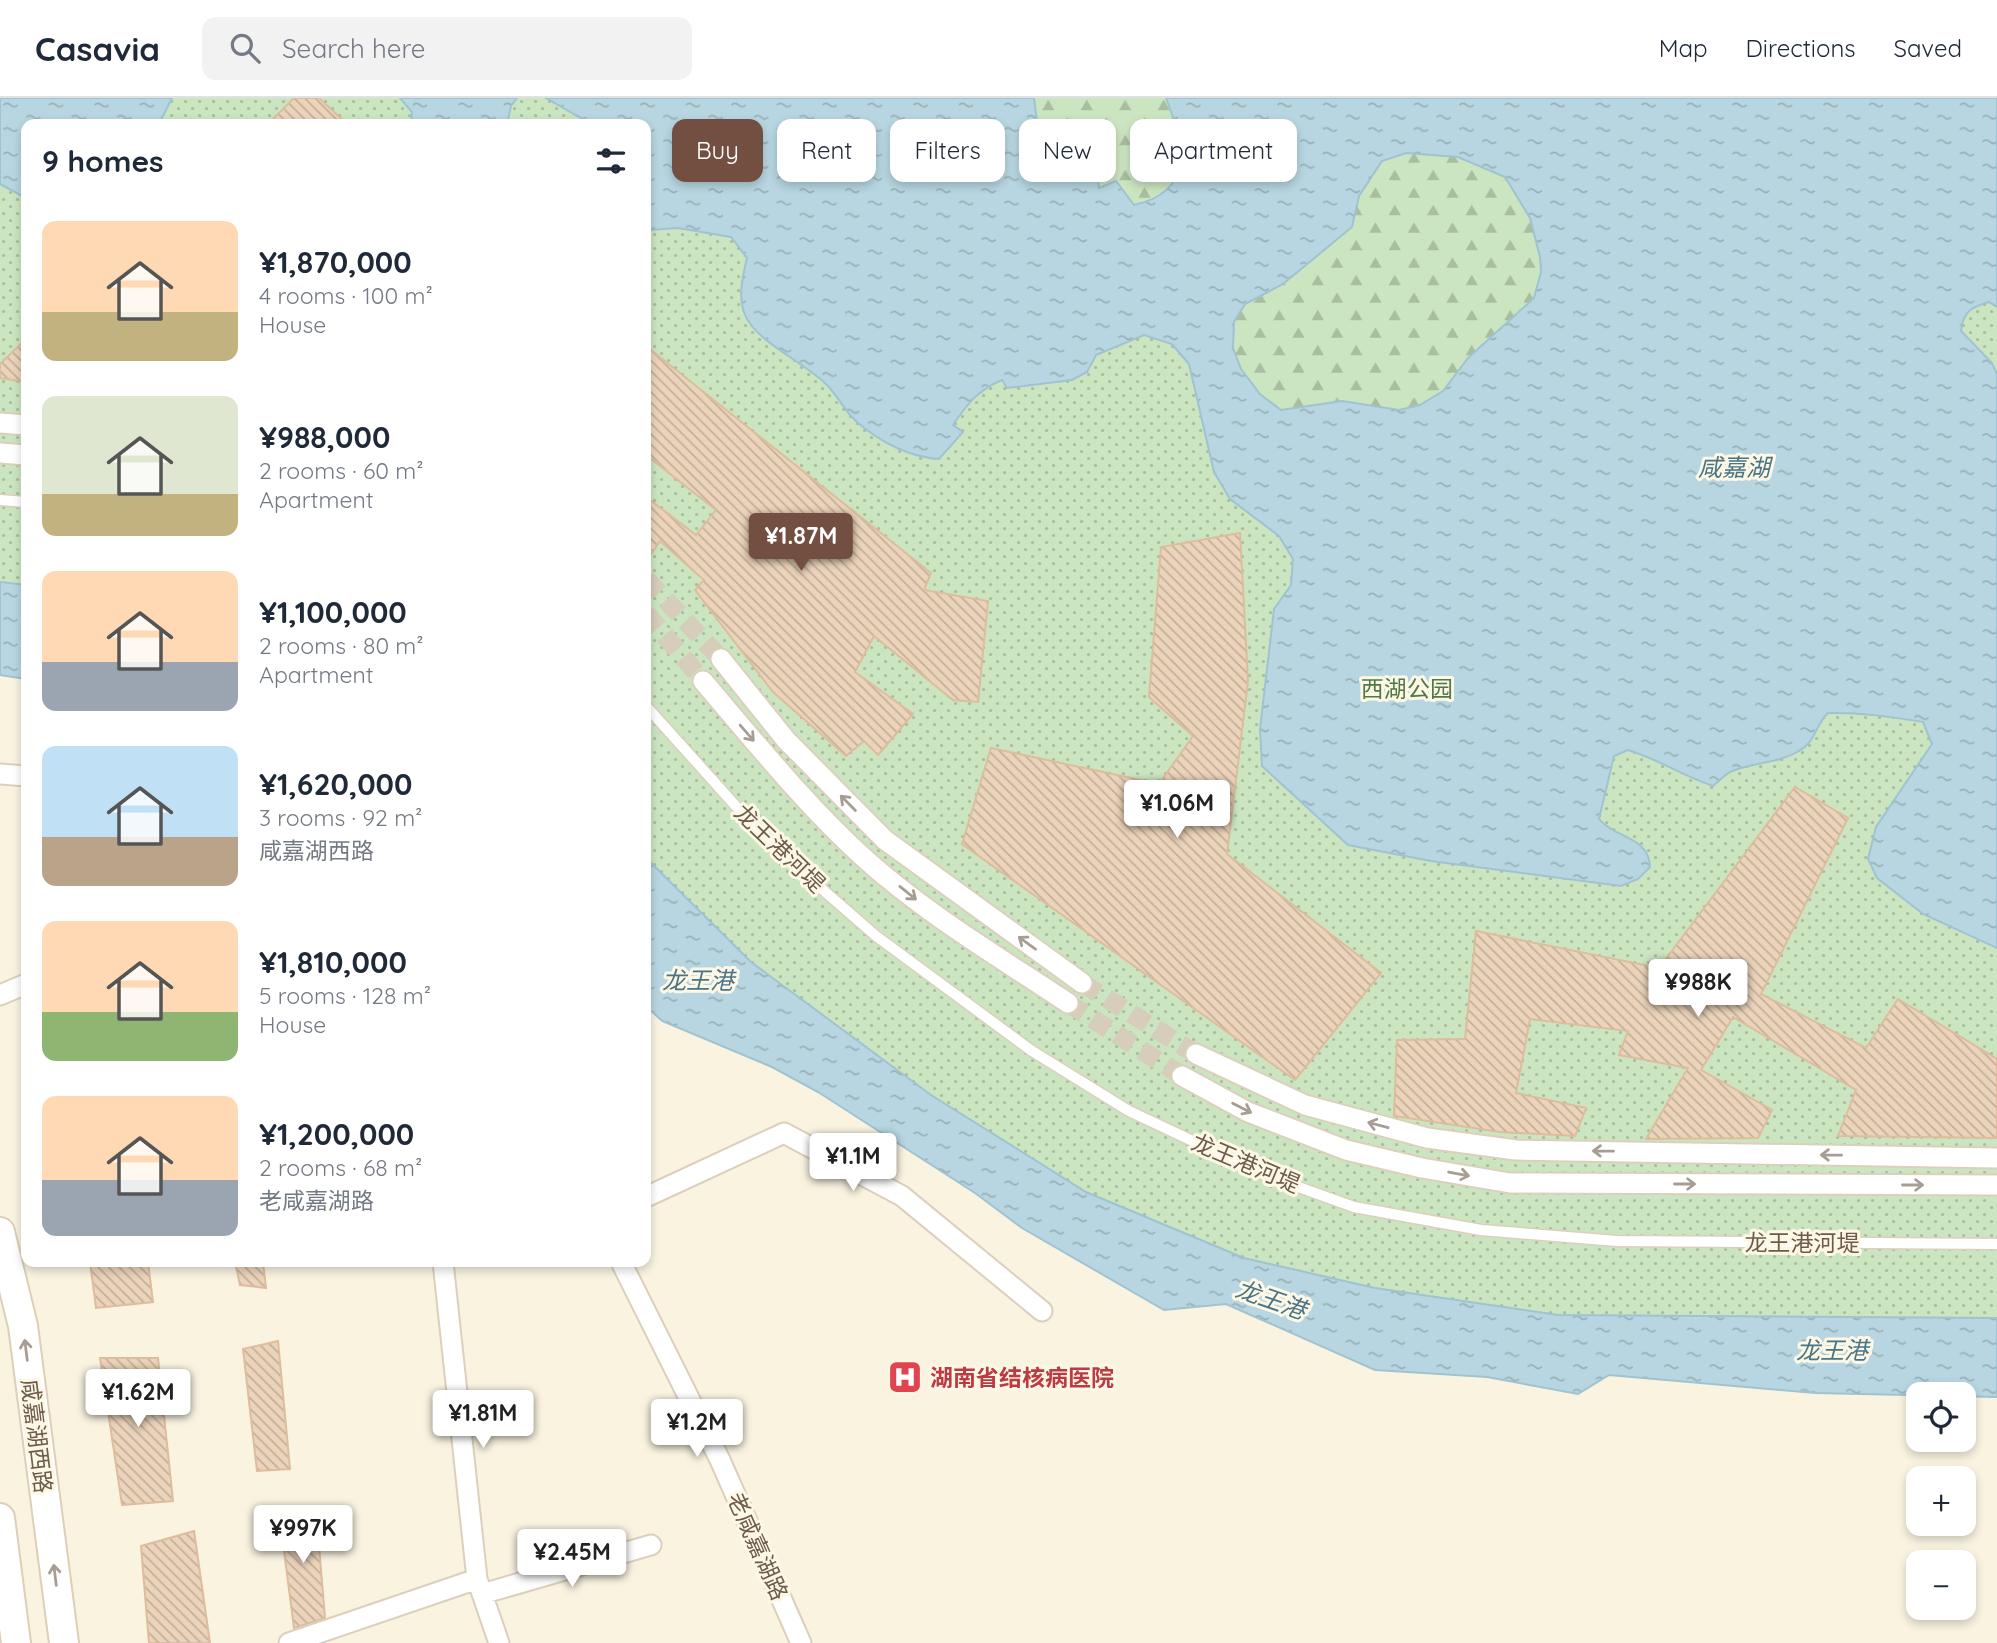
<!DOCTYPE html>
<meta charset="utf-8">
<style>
body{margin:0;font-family:Quicksand,"Noto Sans SC",sans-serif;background:#f2f2f3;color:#1f2937;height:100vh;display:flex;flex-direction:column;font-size:26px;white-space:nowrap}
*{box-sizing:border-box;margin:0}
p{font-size:23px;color:#747a83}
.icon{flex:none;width:38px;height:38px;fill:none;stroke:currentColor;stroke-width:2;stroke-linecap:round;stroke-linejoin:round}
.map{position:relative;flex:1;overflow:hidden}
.sheet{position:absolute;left:21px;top:21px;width:630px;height:1148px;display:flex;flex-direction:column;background:#fff;border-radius:14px;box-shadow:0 4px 10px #0003}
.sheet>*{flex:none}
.guide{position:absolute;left:672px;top:21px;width:665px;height:63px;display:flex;gap:14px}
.buttons{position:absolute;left:1906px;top:1284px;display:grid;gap:14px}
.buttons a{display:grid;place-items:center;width:70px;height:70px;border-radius:14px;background:#fff;box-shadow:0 4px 10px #0003;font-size:35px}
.price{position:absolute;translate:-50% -60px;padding:0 16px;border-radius:7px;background:#fff;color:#222;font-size:23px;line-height:46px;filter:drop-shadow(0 2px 4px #0008)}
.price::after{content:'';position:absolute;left:50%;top:42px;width:21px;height:16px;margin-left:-10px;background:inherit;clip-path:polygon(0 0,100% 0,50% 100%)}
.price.current{background:#734f42;color:#fff}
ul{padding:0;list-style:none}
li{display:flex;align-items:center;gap:21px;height:175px;padding:0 21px}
li span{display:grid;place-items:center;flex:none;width:196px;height:140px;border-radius:14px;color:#555}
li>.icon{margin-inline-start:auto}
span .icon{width:84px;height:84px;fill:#fffc;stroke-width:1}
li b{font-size:30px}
h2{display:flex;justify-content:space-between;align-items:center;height:84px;padding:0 21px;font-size:30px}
.pill{padding:0 24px;border-radius:14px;background:#fff;box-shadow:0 4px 10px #0003;font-size:24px;line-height:63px}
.pill.current{background:#734f42;color:#fff}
header{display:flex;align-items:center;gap:42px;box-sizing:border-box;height:98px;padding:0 35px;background:#fff;border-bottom:2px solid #e0e1e3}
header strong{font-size:33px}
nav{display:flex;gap:38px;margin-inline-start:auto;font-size:24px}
.search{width:490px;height:63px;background:#f2f2f3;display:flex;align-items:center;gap:18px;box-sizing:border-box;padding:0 24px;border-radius:14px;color:#747a83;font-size:26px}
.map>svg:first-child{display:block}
.green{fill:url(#green-dots)}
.forest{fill:url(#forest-firs)}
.water{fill:url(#water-ripples);stroke:#9fc3d1;stroke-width:2;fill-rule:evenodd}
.building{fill:url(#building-back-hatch);stroke:#ddbd9d;stroke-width:2}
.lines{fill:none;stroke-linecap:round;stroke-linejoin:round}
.minor-tunnel{stroke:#d6cdba;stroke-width:19;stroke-dasharray:19 10;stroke-linecap:butt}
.service-casing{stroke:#dcd0bd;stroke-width:13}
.minor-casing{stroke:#dcd0bd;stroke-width:23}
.secondary-casing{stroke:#decfb9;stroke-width:32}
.service{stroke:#fff;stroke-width:10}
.minor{stroke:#fff;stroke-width:19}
.secondary{stroke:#fff;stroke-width:28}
.oneway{stroke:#a89d92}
.labels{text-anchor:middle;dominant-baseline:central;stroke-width:6;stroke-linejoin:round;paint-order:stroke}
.park-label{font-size:23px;fill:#4f7946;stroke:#fdf7e6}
.street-label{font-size:23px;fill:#6e5b4a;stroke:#fdf7e6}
.health-label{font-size:23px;font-weight:bold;fill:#be3a42;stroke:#fdf7e6;text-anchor:start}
.water-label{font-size:24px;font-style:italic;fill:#4a7586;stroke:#fdf7e6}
</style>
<header>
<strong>Casavia</strong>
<div class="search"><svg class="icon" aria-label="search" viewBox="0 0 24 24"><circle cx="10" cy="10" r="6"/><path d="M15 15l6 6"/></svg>Search here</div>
<nav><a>Map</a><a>Directions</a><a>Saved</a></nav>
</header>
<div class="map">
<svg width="1997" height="1545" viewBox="0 0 1997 1545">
<defs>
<pattern id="green-dots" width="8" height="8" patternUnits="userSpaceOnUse" patternTransform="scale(1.75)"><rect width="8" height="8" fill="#cbe5c1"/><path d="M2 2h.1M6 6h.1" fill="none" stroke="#a9bd9f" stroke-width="1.8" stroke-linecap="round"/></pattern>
<pattern id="forest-firs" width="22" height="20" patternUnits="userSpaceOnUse" patternTransform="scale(1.75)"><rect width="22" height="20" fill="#cbe5c1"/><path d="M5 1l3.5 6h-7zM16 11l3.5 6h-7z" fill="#a9bd9f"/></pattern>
<pattern id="water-ripples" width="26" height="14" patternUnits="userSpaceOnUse" patternTransform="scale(1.75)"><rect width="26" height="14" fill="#b7d6e1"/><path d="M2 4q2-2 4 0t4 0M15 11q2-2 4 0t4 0" fill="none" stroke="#99b1b8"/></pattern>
<pattern id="building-back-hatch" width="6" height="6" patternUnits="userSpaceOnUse" patternTransform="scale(1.75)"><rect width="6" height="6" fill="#ecd4bb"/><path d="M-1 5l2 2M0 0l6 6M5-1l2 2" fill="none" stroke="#c3af9a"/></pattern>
</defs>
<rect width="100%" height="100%" fill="#f9f3e0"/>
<path class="green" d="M0,0H1997V1220L1558,1217L1375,1190L1244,1160L1086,1094L931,997L751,864L646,760V26H26V487L0,484Z"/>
<path class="forest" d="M1034,0H1166C1183,45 1197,93 1134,107L1109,87L1099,90C1060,53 1037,70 1034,0Z
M1406,55L1458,59L1505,79L1530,120L1540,159L1541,174L1534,200L1468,260L1443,293L1420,307L1399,312L1342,303L1281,312L1260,296L1241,271L1233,250L1234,224L1245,206L1283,186L1352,129L1359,98L1382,63Z"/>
<path class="water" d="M0,0H172L159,26H26V100L0,86Z
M400,0H517L511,8L507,26H411L412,14Z
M546,0H1034L1039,38L1052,60L1070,57L1072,73L1086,78L1097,71L1099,90L1116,83L1134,107C1197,93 1183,44 1166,0H1997V209L1989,204C1971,209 1963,214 1961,233L1992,265L1997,276V850L1923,816L1877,780L1868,761L1876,729L1932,646L1923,624C1891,619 1860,614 1828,615C1815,627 1816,644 1799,653C1779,665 1756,664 1735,672C1727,674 1720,682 1713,688C1683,678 1658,661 1628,652L1614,658L1599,721C1614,740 1649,738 1650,769L1638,781L1621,788L1431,763L1348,747L1262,668L1260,631L1274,511L1291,487L1293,461L1279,438L1230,401L1214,374L1189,266L1172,246L1144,237L1096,257L1087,274L1072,282L1007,290L1002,282C978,292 967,306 953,327L963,334L939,361C909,359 880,344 857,324C845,314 838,298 827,287C807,267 767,248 751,227C735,207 742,182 747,160L731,139L678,130L650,132L646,129V26H591ZM1406,55L1458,59L1505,79L1530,120L1540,159L1541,174L1534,200L1468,260L1443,293L1420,307L1399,312L1342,303L1281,312L1260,296L1241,271L1233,250L1234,224L1245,206L1283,186L1352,129L1359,98L1382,63Z
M0,484L26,487V581L0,577Z
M646,760L751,864L931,997L1086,1094L1244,1160L1375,1190L1558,1217L1997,1220V1299L1815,1295L1609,1277L1578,1296L1487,1279L1375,1272L1226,1206L1164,1212L1022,1130L975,1095L818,994L772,969L662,923L646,908Z"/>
<path class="building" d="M294,0H319L347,26H268Z
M26,241V284L0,280V266Z
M646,248L931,475L924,492L988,503L978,604L953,602L874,538L855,574L913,616L878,657L864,643L846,658L773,594L695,492L704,482L660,443L646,464V399L696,437L716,412L646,357Z
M1240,435L1248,583L1227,756L1381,875L1295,982L962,746L991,650L1159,686L1193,638L1149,599L1161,449Z
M1795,689L1848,720L1761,896L1866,950L1898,901L1997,961V1040L1838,1038L1856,992L1733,919L1701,972L1772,1012L1758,1040L1646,1041L1688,970L1619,957L1628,933L1530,921L1516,995L1586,1010L1575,1038L1500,1034L1394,1018L1397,942L1465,941L1476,833L1659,870Z
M90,1164H148L153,1204L96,1210Z
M235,1164H263L266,1190L240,1187Z
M278,1243L290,1371L257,1373L243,1251Z
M100,1260H158L173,1403L122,1407Z
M316,1411L325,1520L294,1530L279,1414Z
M194,1433L210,1545H149L141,1448Z"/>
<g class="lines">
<path class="minor-tunnel" d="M646,481L721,561
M646,515L703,583
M1082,885L1196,956
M1068,905L1182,978"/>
<g class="service-casing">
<path id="service" d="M0,402L26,404
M646,608L769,745L876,838L1032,953L1129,1013L1265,1077L1354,1109L1481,1132L1617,1143L1997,1146"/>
</g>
<g class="minor-casing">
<path id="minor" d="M0,325L26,327
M0,355L26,357
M721,561L786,642L885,742L1082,885
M703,583C755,644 805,706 864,760C926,816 999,859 1068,905
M0,676L26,678
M0,897L26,886
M1196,956L1305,1007L1427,1040L1516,1052L1997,1060
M1182,978L1248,1014L1346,1052L1422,1070L1510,1085L1997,1087
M646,1099L784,1035L902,1098L1042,1213
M443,1164L477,1481L499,1545
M621,1164L720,1362L801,1545
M482,1496L651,1447
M289,1545L477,1481"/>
</g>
<g class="secondary-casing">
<path id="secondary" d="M0,1134L23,1228L64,1545
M0,1420L16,1545"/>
</g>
<use href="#service" class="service"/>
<use href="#minor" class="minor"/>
<use href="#secondary" class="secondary"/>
</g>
<defs><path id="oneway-shaft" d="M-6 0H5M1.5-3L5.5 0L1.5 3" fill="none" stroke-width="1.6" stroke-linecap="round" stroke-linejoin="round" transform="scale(1.75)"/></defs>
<g class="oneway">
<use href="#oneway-shaft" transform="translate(747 635) rotate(49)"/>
<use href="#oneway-shaft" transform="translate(848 705) rotate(-135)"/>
<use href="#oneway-shaft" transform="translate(908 795) rotate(39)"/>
<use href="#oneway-shaft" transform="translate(1027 845) rotate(-144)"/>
<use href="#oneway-shaft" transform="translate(1242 1010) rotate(27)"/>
<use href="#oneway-shaft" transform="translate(1378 1027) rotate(-165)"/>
<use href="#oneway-shaft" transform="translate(1603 1053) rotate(-179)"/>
<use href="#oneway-shaft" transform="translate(1831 1057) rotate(-179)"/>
<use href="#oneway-shaft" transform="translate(1459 1076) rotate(10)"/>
<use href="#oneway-shaft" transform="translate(1685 1086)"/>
<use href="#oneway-shaft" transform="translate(1913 1087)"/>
<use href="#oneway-shaft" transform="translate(26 1252) rotate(-97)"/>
<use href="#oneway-shaft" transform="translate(55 1477) rotate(-97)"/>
</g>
<defs>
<g id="hospital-square" transform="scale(1.75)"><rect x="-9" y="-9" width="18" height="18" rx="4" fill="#e0444e" stroke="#fdf7e6"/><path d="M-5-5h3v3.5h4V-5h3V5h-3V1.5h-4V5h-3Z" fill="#fff"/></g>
</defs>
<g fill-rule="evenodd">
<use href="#hospital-square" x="905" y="1279"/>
</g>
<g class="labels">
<g class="park-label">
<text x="1407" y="590">西湖公园</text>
</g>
<g class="street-label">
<text transform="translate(780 750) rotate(44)">龙王港河堤</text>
<text transform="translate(1246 1065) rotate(23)">龙王港河堤</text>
<text x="1802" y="1144">龙王港河堤</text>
<text transform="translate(37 1338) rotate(83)">咸嘉湖西路</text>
<text transform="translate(758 1448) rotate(66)">老咸嘉湖路</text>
</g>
<g class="health-label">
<text x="930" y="1279">湖南省结核病医院</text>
</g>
<g class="water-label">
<text x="1734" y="369">咸嘉湖</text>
<text x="698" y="882">龙王港</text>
<text transform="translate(1271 1201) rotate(19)">龙王港</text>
<text x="1832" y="1252">龙王港</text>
</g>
</g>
</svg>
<div class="buttons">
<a><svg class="icon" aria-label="locate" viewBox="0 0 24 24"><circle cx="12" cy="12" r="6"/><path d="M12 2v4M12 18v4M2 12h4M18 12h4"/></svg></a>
<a>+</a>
<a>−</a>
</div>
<b class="price current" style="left:801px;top:475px">¥1.87M</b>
<b class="price" style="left:1177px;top:742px">¥1.06M</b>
<b class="price" style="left:1698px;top:921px">¥988K</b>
<b class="price" style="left:853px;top:1095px">¥1.1M</b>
<b class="price" style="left:138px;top:1331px">¥1.62M</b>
<b class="price" style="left:483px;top:1352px">¥1.81M</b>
<b class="price" style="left:697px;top:1361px">¥1.2M</b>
<b class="price" style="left:303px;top:1467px">¥997K</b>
<b class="price" style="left:572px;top:1491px">¥2.45M</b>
<div class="guide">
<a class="pill current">Buy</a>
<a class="pill">Rent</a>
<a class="pill">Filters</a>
<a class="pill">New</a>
<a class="pill">Apartment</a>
</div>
<section class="sheet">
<h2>9 homes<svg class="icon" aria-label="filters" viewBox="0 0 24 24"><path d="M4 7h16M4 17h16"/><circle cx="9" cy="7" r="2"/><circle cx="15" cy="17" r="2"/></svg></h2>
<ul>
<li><span style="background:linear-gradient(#ffd9b3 65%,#c2b280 0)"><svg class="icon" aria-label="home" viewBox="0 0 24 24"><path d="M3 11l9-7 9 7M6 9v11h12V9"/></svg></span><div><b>¥1,870,000</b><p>4 rooms · 100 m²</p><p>House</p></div></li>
<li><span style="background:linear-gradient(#dfe7d0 70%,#c2b280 0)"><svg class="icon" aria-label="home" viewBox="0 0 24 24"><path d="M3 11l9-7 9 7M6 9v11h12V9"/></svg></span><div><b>¥988,000</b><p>2 rooms · 60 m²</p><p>Apartment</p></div></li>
<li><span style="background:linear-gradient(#ffd9b3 65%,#9aa5b1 0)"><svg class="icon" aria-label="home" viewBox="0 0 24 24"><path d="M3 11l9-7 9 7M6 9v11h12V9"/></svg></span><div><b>¥1,100,000</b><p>2 rooms · 80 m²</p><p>Apartment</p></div></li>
<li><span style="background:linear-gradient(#bfe0f5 65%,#b9a48a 0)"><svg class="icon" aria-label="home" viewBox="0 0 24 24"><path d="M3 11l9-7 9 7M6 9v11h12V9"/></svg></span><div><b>¥1,620,000</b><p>3 rooms · 92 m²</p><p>咸嘉湖西路</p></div></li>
<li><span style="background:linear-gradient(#ffd9b3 65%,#8fb573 0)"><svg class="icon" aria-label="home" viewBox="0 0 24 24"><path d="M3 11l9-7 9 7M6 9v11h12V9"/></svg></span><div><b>¥1,810,000</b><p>5 rooms · 128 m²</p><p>House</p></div></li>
<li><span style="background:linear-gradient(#ffd9b3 60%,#9aa5b1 0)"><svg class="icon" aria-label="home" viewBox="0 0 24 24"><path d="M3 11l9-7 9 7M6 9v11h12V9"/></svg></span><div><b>¥1,200,000</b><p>2 rooms · 68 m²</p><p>老咸嘉湖路</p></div></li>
</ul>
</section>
</div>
